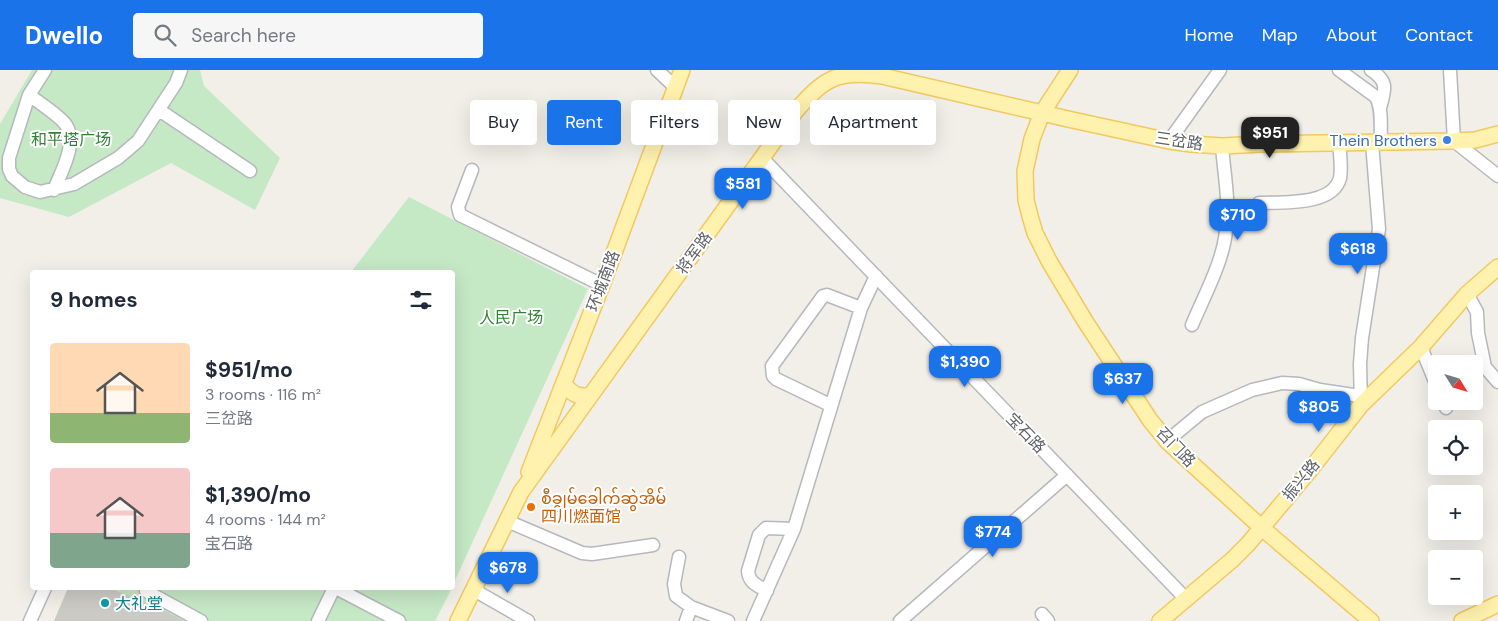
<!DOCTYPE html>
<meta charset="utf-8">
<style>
body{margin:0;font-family:"DM Sans","Noto Sans SC","Noto Sans Myanmar",sans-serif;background:#f6f6f7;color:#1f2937;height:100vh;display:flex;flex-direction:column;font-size:19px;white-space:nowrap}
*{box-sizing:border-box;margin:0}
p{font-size:16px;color:#747a83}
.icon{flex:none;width:28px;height:28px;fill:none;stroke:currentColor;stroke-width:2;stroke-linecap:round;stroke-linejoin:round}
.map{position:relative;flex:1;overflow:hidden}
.details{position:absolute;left:30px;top:200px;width:425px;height:320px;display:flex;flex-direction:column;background:#fff;border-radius:5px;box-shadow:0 5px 20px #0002}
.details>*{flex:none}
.guide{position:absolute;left:470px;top:30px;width:475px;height:45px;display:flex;gap:10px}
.needle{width:32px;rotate:127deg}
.fabs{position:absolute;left:1428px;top:285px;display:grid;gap:10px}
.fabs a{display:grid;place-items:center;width:55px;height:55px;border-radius:5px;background:#fff;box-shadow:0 5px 20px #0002;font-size:25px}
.price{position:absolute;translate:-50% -42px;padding:0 11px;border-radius:10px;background:#1a73e8;color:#fff;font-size:16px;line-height:32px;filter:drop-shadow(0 1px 2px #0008)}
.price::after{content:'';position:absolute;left:50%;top:30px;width:15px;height:11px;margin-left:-8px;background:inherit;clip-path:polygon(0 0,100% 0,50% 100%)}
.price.on{background:#222;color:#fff}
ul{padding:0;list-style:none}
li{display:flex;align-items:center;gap:15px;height:125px;padding:0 20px}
li span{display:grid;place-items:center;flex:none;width:140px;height:100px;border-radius:5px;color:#555}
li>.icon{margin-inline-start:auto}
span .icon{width:60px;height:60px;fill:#fffc;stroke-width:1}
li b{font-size:21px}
h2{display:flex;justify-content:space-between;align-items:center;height:60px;padding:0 20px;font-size:21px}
.pill{padding:0 18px;border-radius:5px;background:#fff;box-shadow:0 5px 20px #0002;font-size:18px;line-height:45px}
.pill.on{background:#1a73e8;color:#fff}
header{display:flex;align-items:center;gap:30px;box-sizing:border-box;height:70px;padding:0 25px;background:#1a73e8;color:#fff}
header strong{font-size:24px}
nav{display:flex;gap:28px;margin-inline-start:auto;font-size:18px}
.search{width:350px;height:45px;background:#f6f6f7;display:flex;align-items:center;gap:12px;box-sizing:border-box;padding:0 18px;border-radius:5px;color:#747a83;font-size:19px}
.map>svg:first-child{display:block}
.green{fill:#c5e8c5}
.building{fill:#cccac5}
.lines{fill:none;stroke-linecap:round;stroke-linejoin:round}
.minor-casing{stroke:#b5b8bc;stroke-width:15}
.major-casing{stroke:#f2c960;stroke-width:18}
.minor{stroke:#fff;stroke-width:12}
.major{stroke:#fff2af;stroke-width:15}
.shop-dot{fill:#3f7fe0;stroke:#fff;stroke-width:2}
.food-dot{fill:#e8710a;stroke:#fff;stroke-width:2}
.culture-dot{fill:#0f9aa8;stroke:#fff;stroke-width:2}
.labels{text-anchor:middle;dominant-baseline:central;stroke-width:4;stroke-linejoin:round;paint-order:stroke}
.park-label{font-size:16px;fill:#348238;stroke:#fff}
.shop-label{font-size:16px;fill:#366cbe;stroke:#fff;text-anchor:end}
.street-label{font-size:16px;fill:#5f6368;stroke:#fff}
.food-label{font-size:16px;fill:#c56008;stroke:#fff;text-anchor:start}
.culture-label{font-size:16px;fill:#0d838f;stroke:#fff;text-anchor:start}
</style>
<header>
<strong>Dwello</strong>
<div class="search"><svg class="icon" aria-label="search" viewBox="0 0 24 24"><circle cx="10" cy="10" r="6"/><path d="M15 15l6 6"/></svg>Search here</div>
<nav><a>Home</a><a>Map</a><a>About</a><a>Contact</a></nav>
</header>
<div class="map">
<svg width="1498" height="551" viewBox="0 0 1498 551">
<rect width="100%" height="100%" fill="#f1efe8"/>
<path class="green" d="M32,0H200L204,16L280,88L255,140L171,93L69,147L0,128V54Z
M409,127L588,219L452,517V202H351Z
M69,518H452L435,551H54Z"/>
<path class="building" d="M68,518H110L165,541L184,551H54Z"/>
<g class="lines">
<g class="minor-casing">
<path id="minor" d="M45,0L29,25L9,88V99L12,106L25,117L40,122L74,114L118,88L138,71L176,13L181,0
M657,0L675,17
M1339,0L1376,27C1383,40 1380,59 1381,73
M1371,0C1389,12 1385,19 1380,38
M1450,0L1454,71L1498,106
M29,25C38,32 60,46 66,55C78,73 61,102 54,120
M159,40L250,101
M1169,71L1220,0
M762,88L1186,529
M472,100L458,137L460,145L602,215
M1259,133C1282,132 1333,136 1340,108C1342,98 1340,84 1339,73
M1467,224L1477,242L1478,263L1485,297L1498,312
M1192,255C1204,226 1223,192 1226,161C1230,133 1224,103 1222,76
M1421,277L1436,314
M1443,331L1446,338
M830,335L776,309L773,306L772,296L823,226L827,225L861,238
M1361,335L1360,294L1362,268L1379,159L1372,73
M1167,371L1202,342L1252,320L1282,313L1299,314L1320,320L1360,326
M507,451L582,483L592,484L653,475
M679,487L674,514L676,526L691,537L728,551
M336,518L399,551
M474,520L528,551
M146,521L201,551
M767,521C757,515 749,513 748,501L759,465L766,458L794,459
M1042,544L1048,551
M30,551L45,518
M318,551L334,518
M686,551L691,537
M753,551L794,459L861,238L876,206
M900,551L1067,405"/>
</g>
<g class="major-casing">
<path id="major" d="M1070,0L1042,43L1032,69L1025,101L1026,130L1030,146L1035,163L1049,191L1085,251L1150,350L1167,371L1262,458L1371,551
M564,314C572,324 578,328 591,325
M529,402L602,215L682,0
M458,551L521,422L795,42C824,8 837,0 882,6L1068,49L1169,71L1191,74L1222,76L1262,74L1454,71L1475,70L1498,64
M1160,551L1232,490L1248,474L1310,400L1361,335L1421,277L1467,224L1498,197
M1462,551L1498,534"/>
</g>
<use href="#minor" class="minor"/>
<use href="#major" class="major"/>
</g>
<circle class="shop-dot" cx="1447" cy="70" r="5"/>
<circle class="food-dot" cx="531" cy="437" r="5"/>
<circle class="culture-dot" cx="105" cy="533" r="5"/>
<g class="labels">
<g class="park-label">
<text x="71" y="69">和平塔广场</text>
<text x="511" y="247">人民广场</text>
</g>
<g class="shop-label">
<text x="1437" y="70">Thein Brothers</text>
</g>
<g class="street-label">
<text transform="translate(1179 71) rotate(8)">三岔路</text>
<text transform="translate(694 183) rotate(-54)">将军路</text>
<text transform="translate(603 211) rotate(-69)">环城南路</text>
<text transform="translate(1026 363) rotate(46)">宝石路</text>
<text transform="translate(1176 377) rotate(46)">召门路</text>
<text transform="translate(1301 410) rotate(-51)">振兴路</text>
</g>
<g class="food-label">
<text x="541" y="428">စီချွမ်ခေါက်ဆွဲအိမ်<tspan x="541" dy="18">四川燃面馆</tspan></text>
</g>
<g class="culture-label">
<text x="115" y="533">大礼堂</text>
</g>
</g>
</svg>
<div class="fabs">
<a><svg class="needle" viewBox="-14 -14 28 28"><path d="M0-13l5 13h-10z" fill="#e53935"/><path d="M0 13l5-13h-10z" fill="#747a83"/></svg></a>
<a><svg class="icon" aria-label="locate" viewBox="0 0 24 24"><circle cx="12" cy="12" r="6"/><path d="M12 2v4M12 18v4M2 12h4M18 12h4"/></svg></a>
<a>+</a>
<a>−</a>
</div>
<b class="price on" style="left:1270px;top:89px">$951</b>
<b class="price" style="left:743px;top:140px">$581</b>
<b class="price" style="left:1238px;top:171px">$710</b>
<b class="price" style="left:1358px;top:205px">$618</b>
<b class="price" style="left:965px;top:318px">$1,390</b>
<b class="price" style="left:1123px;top:335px">$637</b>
<b class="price" style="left:1319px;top:363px">$805</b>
<b class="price" style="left:993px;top:488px">$774</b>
<b class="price" style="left:508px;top:524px">$678</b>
<div class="guide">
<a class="pill">Buy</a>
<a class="pill on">Rent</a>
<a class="pill">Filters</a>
<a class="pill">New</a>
<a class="pill">Apartment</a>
</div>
<section class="details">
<h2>9 homes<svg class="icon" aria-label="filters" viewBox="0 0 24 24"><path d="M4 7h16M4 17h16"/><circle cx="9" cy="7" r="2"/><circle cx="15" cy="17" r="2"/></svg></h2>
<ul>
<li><span style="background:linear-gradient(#ffd9b3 70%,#8fb573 0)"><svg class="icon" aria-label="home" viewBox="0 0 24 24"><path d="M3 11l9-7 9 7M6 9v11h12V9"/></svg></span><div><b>$951/mo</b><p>3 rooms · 116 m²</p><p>三岔路</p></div></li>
<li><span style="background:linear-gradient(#f6c9c9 65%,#7fa58c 0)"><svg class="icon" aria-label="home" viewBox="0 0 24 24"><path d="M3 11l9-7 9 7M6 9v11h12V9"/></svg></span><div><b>$1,390/mo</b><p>4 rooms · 144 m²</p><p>宝石路</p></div></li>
</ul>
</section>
</div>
